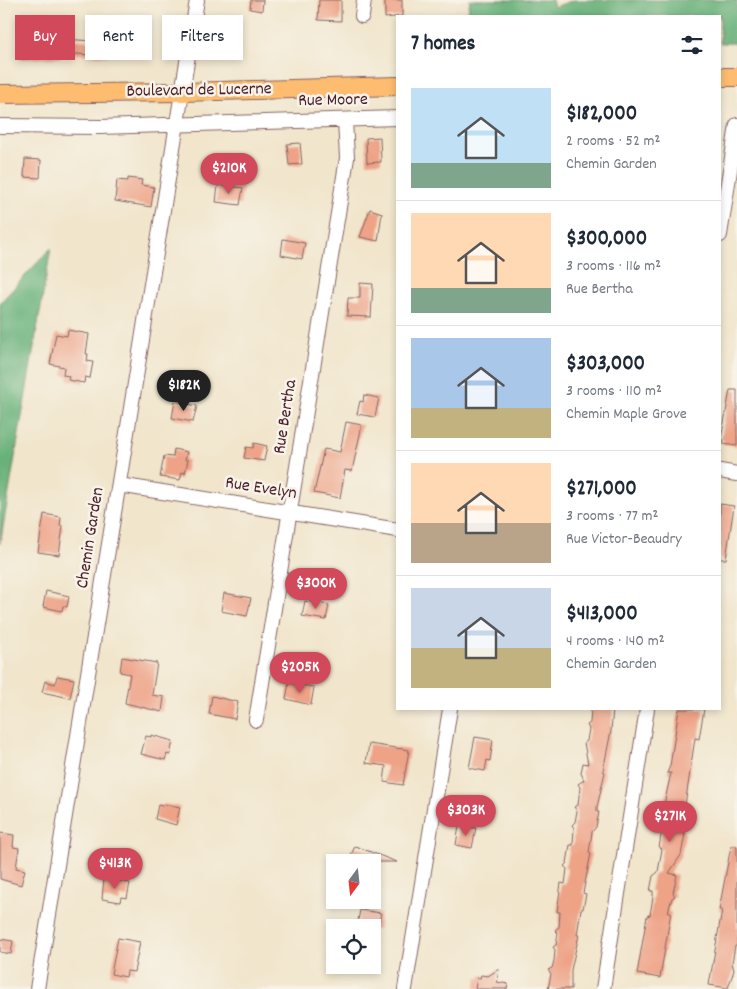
<!DOCTYPE html>
<meta charset="utf-8">
<style>
body{margin:0;font-family:Dekko,sans-serif;background:#f6f6f7;color:#1f2937;height:100vh;display:flex;flex-direction:column;font-size:19px;white-space:nowrap}
*{box-sizing:border-box;margin:0}
p{font-size:16px;color:#747a83}
.icon{flex:none;width:28px;height:28px;fill:none;stroke:currentColor;stroke-width:2;stroke-linecap:round;stroke-linejoin:round}
.map{position:relative;flex:1;overflow:hidden}
.details{position:absolute;left:396px;top:15px;width:325px;height:695px;display:flex;flex-direction:column;background:#fff;border-radius:0px;box-shadow:0 2px 8px #0003}
.details>*{flex:none}
.top-card{position:absolute;left:15px;top:15px;width:306px;height:45px;display:flex;gap:10px}
.needle{width:32px;rotate:195deg}
.controls{position:absolute;left:326px;top:854px;display:grid;gap:10px}
.controls a{display:grid;place-items:center;width:55px;height:55px;border-radius:0px;background:#fff;box-shadow:0 2px 8px #0003;font-size:25px}
.price{position:absolute;translate:-50% -42px;padding:0 11px;border-radius:18px;background:#d1495b;color:#fff;font-size:16px;line-height:32px;filter:drop-shadow(0 1px 2px #0008)}
.price::after{content:'';position:absolute;left:50%;top:30px;width:15px;height:11px;margin-left:-8px;background:inherit;clip-path:polygon(0 0,100% 0,50% 100%)}
.price.on{background:#222;color:#fff}
ul{padding:0;list-style:none}
li{display:flex;align-items:center;gap:15px;height:125px;padding:0 15px}
li+li{border-top:1px solid #e0e1e3}
li span{display:grid;place-items:center;flex:none;width:140px;height:100px;border-radius:0px;color:#555}
li>.icon{margin-inline-start:auto}
span .icon{width:60px;height:60px;fill:#fffc;stroke-width:1}
li b{font-size:21px}
h2{display:flex;justify-content:space-between;align-items:center;height:60px;padding:0 15px;font-size:21px}
.chip{padding:0 18px;border-radius:0px;background:#fff;box-shadow:0 2px 8px #0003;font-size:18px;line-height:45px}
.chip.on{background:#d1495b;color:#fff}
.map>svg:first-child{display:block}
.forest{fill:#68b179;stroke:#596852}
.building{fill:#eea387}
.lines{fill:none;stroke-linecap:round;stroke-linejoin:round}
.minor-casing{stroke:#846463;stroke-width:16}
.major-casing{stroke:#846463;stroke-width:20}
.minor{stroke:#fff;stroke-width:14}
.major{stroke:#fdbc70;stroke-width:18}
.labels{text-anchor:middle;dominant-baseline:central;stroke-width:5;stroke-linejoin:round;paint-order:stroke}
.street-label{font-size:18px;fill:#4a1f2b;stroke:#f7f3e8}
</style>
<div class="map">
<svg width="737" height="989" viewBox="0 0 737 989">
<rect width="100%" height="100%" fill="#f7f3e8"/>
<filter id="ink" filterUnits="userSpaceOnUse"><feTurbulence type="fractalNoise" baseFrequency=".02" numOctaves="2"/><feDisplacementMap in="SourceGraphic" scale="10" xChannelSelector="R" yChannelSelector="G"/><feConvolveMatrix kernelMatrix="1 2 1 2 8 2 1 2 1" color-interpolation-filters="sRGB"/></filter>
<filter id="wash" filterUnits="userSpaceOnUse"><feTurbulence type="fractalNoise" baseFrequency=".0096" numOctaves="4" result="noise"/><feDisplacementMap in="SourceGraphic" scale="20" xChannelSelector="R" yChannelSelector="G"/><feGaussianBlur stdDeviation="1.12" result="paint"/><feColorMatrix in="noise" values="0 0 0 0 0 0 0 0 0 0 0 0 0 0 0 0 0 1.4 0 .05"/><feComposite in="paint" operator="in"/></filter>
<g filter="url(#wash)">
<rect width="100%" height="100%" fill="#f1e5cb"/>
<path class="forest" d="M470,0H552L554,7L574,0H737V43H720V16H467Z
M51,248L0,544V303Z"/>
<g id="blocks">
<path class="building" d="M251,0H263L262,11L250,9Z
M319,0H341V21L318,20Z
M385,0H402V16L385,18Z
M47,38L109,42L108,56L61,53V58L19,59V41L47,42Z
M380,137L381,162L367,163L366,138Z
M300,143L302,164L289,165L287,144Z
M25,159L41,160L40,178L24,177Z
M128,178L142,180L141,185L154,187L151,207L115,201L117,180L128,181Z
M218,185L243,188L240,205L216,202Z
M370,209L382,213L378,241L360,237Z
M283,239L305,243L302,259L281,255Z
M360,283L373,284L371,317L347,316L348,298H360Z
M68,330L89,334L86,354H88L87,361L93,362L90,378L85,377L84,383L68,380L69,376L63,375L64,367L50,364L56,334L67,336Z
M730,390H737V446L723,444L724,440L721,439Z
M364,395L379,398L375,417L357,414L360,401L363,402Z
M175,401L197,406L193,422L172,418Z
M346,422L362,425L352,471L345,470L340,498L314,493L324,449L340,452Z
M254,443L267,446L264,461L244,458L246,447L253,448Z
M174,449L187,452L185,460H188L185,473L182,472L180,480L160,477L164,456L173,457Z
M720,504L734,506L726,559H720Z
M44,514L61,517L60,526H63L59,555L38,552Z
M46,591L69,596L67,607L63,606L62,611L43,607Z
M224,593L251,598L247,616L221,611Z
M305,601L329,605L326,620L302,616Z
M122,657L157,663L152,695L164,697L162,712L125,703L130,674L120,672Z
M57,676L74,679L70,698L42,692L45,681L55,684Z
M289,683L314,687L311,705L286,699Z
M212,696L238,702L235,719L209,714Z
M591,709H613L611,731L603,771L605,772L597,807V812H599L596,827L592,832L589,853H591L583,893L586,894L583,909H581L577,935H579L571,970V989H548L551,974L548,970L552,968L554,961L555,950L553,947L556,945L558,933L555,930L559,927L560,912H557L561,883L565,884L567,869L564,866L567,863L570,845H573L574,828L572,825L575,822L577,811L574,807L578,805L580,787L578,784L584,780L581,773L583,763L588,764L584,743L587,741L589,729L587,725L590,723Z
M679,709H704L699,739L695,738L682,826L685,834L681,855L669,873L677,875L673,893L675,896L672,898L668,912H671L660,978L637,974L647,916L650,915L653,897V891H650L653,876L658,872L662,849L659,848L664,816L665,809H663L671,773H667L670,766Z
M151,735L173,741L170,755L167,754L165,760L141,754L146,736L151,737Z
M475,737L493,740L490,761L487,760L485,771L469,768Z
M369,744L409,750L403,785L384,782L386,766L366,763Z
M164,804L180,807L176,825L155,819L158,805L163,806Z
M459,826L476,828L472,848L456,845Z
M0,833L14,835L13,847L19,848L16,868L25,870L21,885L0,879Z
M355,846L397,862H348Z
M731,846H737V946H735L732,963L734,970L728,988L709,985L722,910H719Z
M104,878L130,883L127,898L121,897L120,902L102,899Z
M360,910L381,913L378,930L357,926Z
M118,938L140,942L134,972L127,971L126,977L111,974Z
M0,939L13,941L11,954L0,952Z
M499,969L497,982L508,984L507,989H475L477,978H480L481,975L488,976Z"/>
</g>
</g>
<g filter="url(#ink)">
<use href="#blocks" fill-opacity="0" stroke="#846463" stroke-width="1"/>
<g class="lines">
<g class="minor-casing">
<path id="minor" d="M362,16L364,0
M0,126L100,127L398,118
M720,235L737,125
M720,471L737,474
M119,485L398,530
M256,720L347,158L345,120
M37,989L197,0
M405,989L450,709
M603,989L647,709"/>
</g>
<g class="major-casing">
<path id="major" d="M720,77H737
M0,94L183,92L398,86"/>
</g>
<use href="#minor" class="minor"/>
<use href="#major" class="major"/>
</g>
</g>
<g class="labels">
<g class="street-label">
<text transform="translate(199 91) rotate(-1)">Boulevard de Lucerne</text>
<text transform="translate(333 101) rotate(-1)">Rue Moore</text>
<text transform="translate(286 417) rotate(-81)">Rue Bertha</text>
<text transform="translate(261 489) rotate(9)">Rue Evelyn</text>
<text transform="translate(91 538) rotate(-81)">Chemin Garden</text>
</g>
</g>
</svg>
<div class="controls">
<a><svg class="needle" viewBox="-14 -14 28 28"><path d="M0-13l5 13h-10z" fill="#e53935"/><path d="M0 13l5-13h-10z" fill="#747a83"/></svg></a>
<a><svg class="icon" aria-label="locate" viewBox="0 0 24 24"><circle cx="12" cy="12" r="6"/><path d="M12 2v4M12 18v4M2 12h4M18 12h4"/></svg></a>
</div>
<b class="price" style="left:229px;top:195px">$210K</b>
<b class="price on" style="left:184px;top:412px">$182K</b>
<b class="price" style="left:316px;top:610px">$300K</b>
<b class="price" style="left:300px;top:694px">$205K</b>
<b class="price" style="left:466px;top:837px">$303K</b>
<b class="price" style="left:670px;top:843px">$271K</b>
<b class="price" style="left:115px;top:890px">$413K</b>
<div class="top-card">
<a class="chip on">Buy</a>
<a class="chip">Rent</a>
<a class="chip">Filters</a>
</div>
<section class="details">
<h2>7 homes<svg class="icon" aria-label="filters" viewBox="0 0 24 24"><path d="M4 7h16M4 17h16"/><circle cx="9" cy="7" r="2"/><circle cx="15" cy="17" r="2"/></svg></h2>
<ul>
<li><span style="background:linear-gradient(#bfe0f5 75%,#7fa58c 0)"><svg class="icon" aria-label="home" viewBox="0 0 24 24"><path d="M3 11l9-7 9 7M6 9v11h12V9"/></svg></span><div><b>$182,000</b><p>2 rooms · 52 m²</p><p>Chemin Garden</p></div></li>
<li><span style="background:linear-gradient(#ffd9b3 75%,#7fa58c 0)"><svg class="icon" aria-label="home" viewBox="0 0 24 24"><path d="M3 11l9-7 9 7M6 9v11h12V9"/></svg></span><div><b>$300,000</b><p>3 rooms · 116 m²</p><p>Rue Bertha</p></div></li>
<li><span style="background:linear-gradient(#a9c7e8 70%,#c2b280 0)"><svg class="icon" aria-label="home" viewBox="0 0 24 24"><path d="M3 11l9-7 9 7M6 9v11h12V9"/></svg></span><div><b>$303,000</b><p>3 rooms · 110 m²</p><p>Chemin Maple Grove</p></div></li>
<li><span style="background:linear-gradient(#ffd9b3 60%,#b9a48a 0)"><svg class="icon" aria-label="home" viewBox="0 0 24 24"><path d="M3 11l9-7 9 7M6 9v11h12V9"/></svg></span><div><b>$271,000</b><p>3 rooms · 77 m²</p><p>Rue Victor-Beaudry</p></div></li>
<li><span style="background:linear-gradient(#c9d6e8 60%,#c2b280 0)"><svg class="icon" aria-label="home" viewBox="0 0 24 24"><path d="M3 11l9-7 9 7M6 9v11h12V9"/></svg></span><div><b>$413,000</b><p>4 rooms · 140 m²</p><p>Chemin Garden</p></div></li>
</ul>
</section>
</div>
